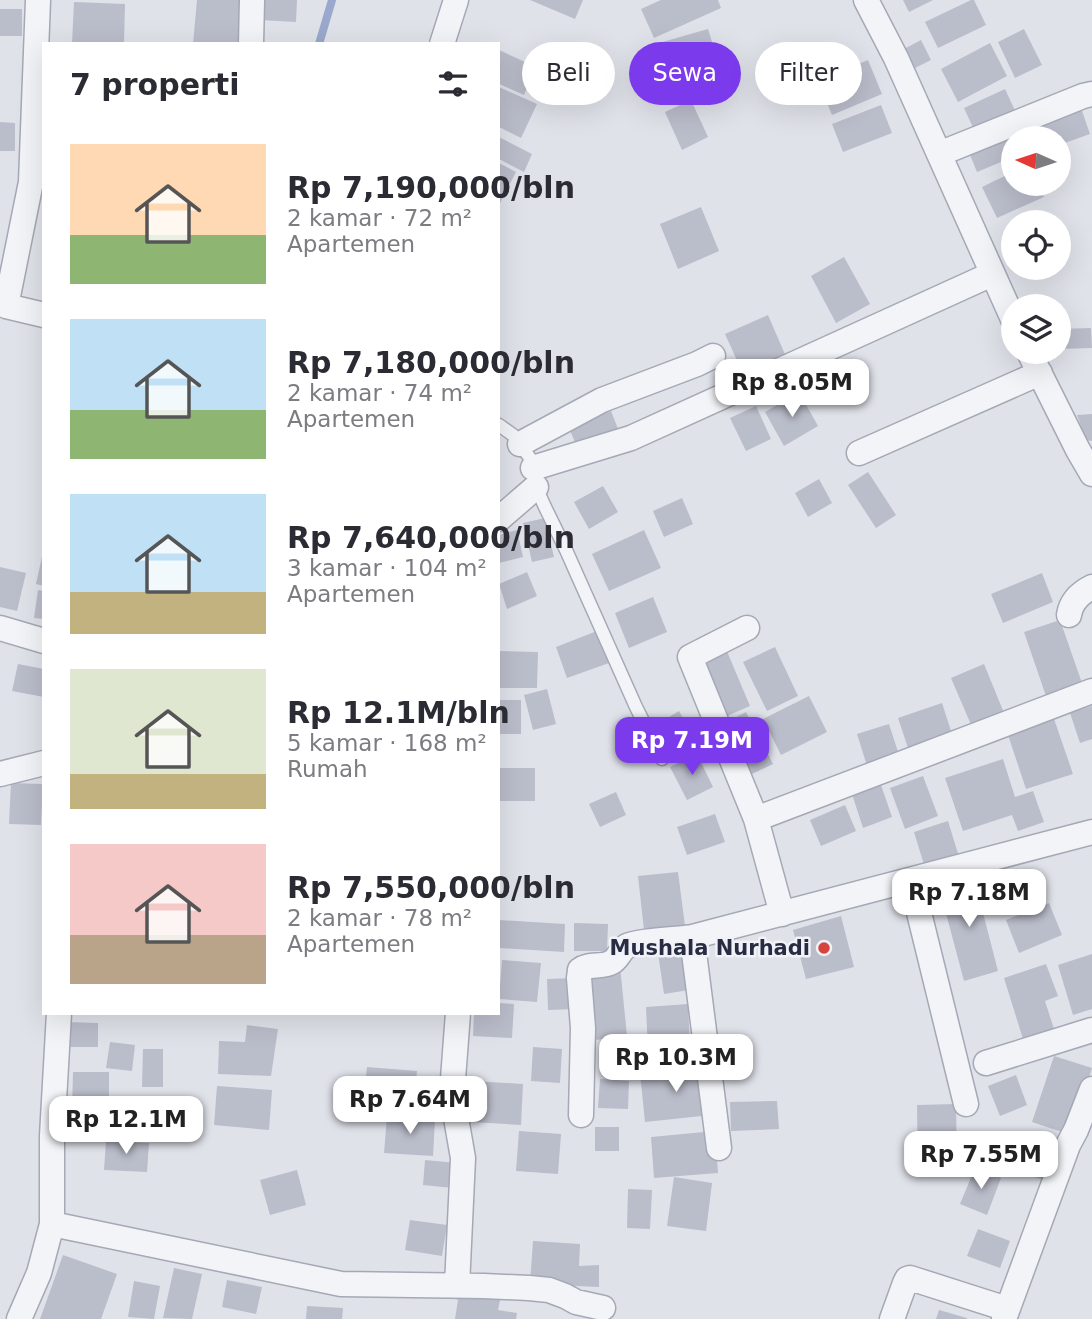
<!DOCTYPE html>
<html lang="id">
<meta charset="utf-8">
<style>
body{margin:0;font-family:"DejaVu Sans",sans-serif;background:#f7f7f7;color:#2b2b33;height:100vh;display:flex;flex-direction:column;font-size:26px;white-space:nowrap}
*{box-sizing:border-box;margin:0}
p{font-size:23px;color:#7c7c81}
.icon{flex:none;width:38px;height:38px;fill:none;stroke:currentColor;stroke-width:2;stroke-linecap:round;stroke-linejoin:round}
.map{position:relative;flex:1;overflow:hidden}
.panel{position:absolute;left:42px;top:42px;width:458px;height:973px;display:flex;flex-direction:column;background:#fff;border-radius:0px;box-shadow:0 7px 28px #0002}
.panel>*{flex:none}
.banner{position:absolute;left:522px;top:42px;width:466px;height:63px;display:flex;gap:14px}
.needle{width:46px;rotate:273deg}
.fabs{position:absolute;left:1001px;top:126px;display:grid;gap:14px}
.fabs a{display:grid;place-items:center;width:70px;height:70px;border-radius:50%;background:#fff;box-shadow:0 7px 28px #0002;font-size:35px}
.price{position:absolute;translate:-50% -60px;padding:0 16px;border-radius:14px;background:#fff;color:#222;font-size:23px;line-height:46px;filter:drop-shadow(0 2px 4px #0008)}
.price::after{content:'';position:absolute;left:50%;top:42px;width:21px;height:16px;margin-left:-10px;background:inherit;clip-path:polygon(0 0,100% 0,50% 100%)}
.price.current{background:#7c3aed;color:#fff}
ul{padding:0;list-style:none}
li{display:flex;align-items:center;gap:21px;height:175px;padding:0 28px}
li span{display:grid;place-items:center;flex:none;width:196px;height:140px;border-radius:0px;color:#555}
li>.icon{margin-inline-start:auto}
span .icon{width:84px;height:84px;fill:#fffc;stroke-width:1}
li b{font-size:30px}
h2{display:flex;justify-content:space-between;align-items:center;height:84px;padding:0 28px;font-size:30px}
.tag{padding:0 24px;border-radius:32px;background:#fff;box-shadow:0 7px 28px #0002;font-size:24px;line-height:63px}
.tag.current{background:#7c3aed;color:#fff}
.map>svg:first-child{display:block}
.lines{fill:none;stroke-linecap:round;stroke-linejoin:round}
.stream{stroke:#99a8cc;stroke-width:8}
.building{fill:#babdca}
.lane-casing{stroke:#a5a8b5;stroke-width:15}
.street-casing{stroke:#a5a8b5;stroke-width:27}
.lane{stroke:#f3f4f8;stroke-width:12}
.street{stroke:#f3f4f8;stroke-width:24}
.poi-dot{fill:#d7443e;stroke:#f0f2f7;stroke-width:2.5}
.labels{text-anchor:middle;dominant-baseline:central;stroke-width:5;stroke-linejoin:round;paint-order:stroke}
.poi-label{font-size:21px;font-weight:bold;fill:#282c43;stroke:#f0f2f7;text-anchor:end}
</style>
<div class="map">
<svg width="1092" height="1319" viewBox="0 0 1092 1319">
<rect width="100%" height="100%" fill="#e0e2ea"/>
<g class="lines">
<path class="stream" d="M319,44L332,0"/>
</g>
<path class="building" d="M197,0H244L241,44H193Z
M261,0H297L296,22L260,20Z
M530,0H583L575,19Z
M661,0H718L721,8L654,38L641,9Z
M903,0H933L909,12Z
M971,0H974L986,25L938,48L925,22Z
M74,2L125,4L124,44H72Z
M0,9H22V36H0Z
M708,29L721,70L671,85L659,43Z
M1024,29L1042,65L1015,78L998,42Z
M921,40L931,60L915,68L904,49Z
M990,43L1007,76L958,102L941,69Z
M499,50L536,67L524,95L499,84Z
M868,60L882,94L832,115L818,81Z
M499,87L537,104L521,138L499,127Z
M1005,89L1017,115L976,134L964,108Z
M691,100L708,137L682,150L665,112Z
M881,105L892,133L843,152L832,124Z
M1080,105L1090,134L1059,145V138H1045L1039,119Z
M0,122L15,123V151H0Z
M1005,134L1013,153V157L977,172L968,150Z
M499,137L532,154L524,172L499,159Z
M499,163L516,172L499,205Z
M1013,172V184H1038L1044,197L997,218L982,187Z
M701,207L719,251L678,269L660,224Z
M844,257L870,304L836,323L811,276Z
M768,315L787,359L745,378L725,334Z
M1091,328L1092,348L1059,349V329Z
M799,392L818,426L784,446L765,412Z
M756,406L771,439L746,451L730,418Z
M611,411L620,434L579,452L569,428Z
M1092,414V441L1086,440L1077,415Z
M868,472L896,515L876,528L848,485Z
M819,479L832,503L808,517L795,493Z
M603,486L618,512L589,529L574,502Z
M682,498L693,524L664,537L653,511Z
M545,518L554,557L532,562L523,523Z
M517,530L523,557L499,563V535Z
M644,530L661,568L609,591L592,554Z
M43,552H44V586L36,584Z
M0,567L26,573L17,611L0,607Z
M527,572L537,596L507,609L499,584Z
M1042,573L1053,602L1003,623L991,594Z
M38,590L44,591V619L34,618Z
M653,597L667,632L629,648L615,613Z
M1060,620L1083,686L1047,699L1024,632Z
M597,631L609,663L567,678L556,647Z
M775,647L798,696L767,711L743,662Z
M726,649L750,706L722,718L698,661Z
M499,651L538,652L537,688H499Z
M18,664L44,669V697L12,691Z
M984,664L1004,713L972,727L951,678Z
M547,689L556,724L533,730L524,695Z
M809,696L827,732L781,755L763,719Z
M499,700H521V734H499Z
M942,703L952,734L908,748L898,718Z
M1092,706V739L1080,743L1070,713Z
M679,711L694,737L669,752L654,726Z
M746,712L773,764L750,775L724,723Z
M1053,716L1073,774L1026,789L1007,732Z
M889,724L900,758L868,769L857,734Z
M697,754L713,787L687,800L670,767Z
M1003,759L1015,797L1033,791L1044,822L1018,831L1012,815L963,831L945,778Z
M499,768H535V801H499Z
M923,776L938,816L905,829L890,788Z
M11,783L43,784L41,825L9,824Z
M881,785L892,817L863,828L852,794Z
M616,792L626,815L600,827L589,804Z
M845,805L856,831L821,846L810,820Z
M715,814L725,842L687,855L677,827Z
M948,821L960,860L926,871L914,832Z
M678,872L685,926L644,930L638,876Z
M974,878L998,971L964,981L939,887Z
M1049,903L1062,935L1019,953L1006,920Z
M841,916L854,967L806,979L793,930Z
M499,920L565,924L564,952L499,948Z
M574,923L608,924L607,951H574Z
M689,949L695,989L664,994L658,953Z
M1092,954V1009L1073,1015L1058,965Z
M502,960L541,963L537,1002L499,999Z
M1046,964L1058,996L1045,1001L1054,1029L1023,1039L1004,978Z
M620,966L627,1036L595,1040L588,969Z
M575,978L577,1009L548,1010L547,979Z
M499,1003L514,1004L512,1038L473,1036L474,1013H499Z
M688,1004L690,1048L648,1051L646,1007Z
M68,1022L98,1023V1047H68Z
M247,1025L278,1029L271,1076L218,1074L219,1041L245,1042Z
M110,1042L135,1045L132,1071L106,1068Z
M533,1047L562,1049L560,1083L531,1081Z
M143,1049H163V1087H142Z
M1054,1056L1092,1068L1071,1135L1032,1122Z
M706,1066L711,1115L645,1122L640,1073Z
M367,1067L417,1071L414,1108L363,1104Z
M73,1072H109V1110H72Z
M1016,1075L1027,1105L1000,1116L988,1086Z
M600,1079L629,1081L628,1109L598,1108Z
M473,1081L523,1084L521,1125L471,1122Z
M217,1086L272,1090L269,1130L214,1125Z
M777,1101L779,1129L731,1131L730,1102Z
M956,1104L957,1170L918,1171L917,1105Z
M387,1116L435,1119L433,1156L384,1153Z
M595,1127H619V1151H595Z
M519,1131L561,1134L558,1174L516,1171Z
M715,1131L718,1173L654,1178L651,1137Z
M995,1132L1056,1150L1047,1181L986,1162Z
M106,1141L149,1143L147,1172L104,1170Z
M425,1160L456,1163L453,1188L423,1185Z
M975,1168L1001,1178L987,1215L960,1204Z
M297,1170L306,1205L270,1215L260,1180Z
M674,1177L712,1183L706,1231L667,1226Z
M628,1189L652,1190L650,1229L627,1228Z
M410,1220L447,1225L442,1256L405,1250Z
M978,1229L1010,1241L1000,1268L967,1256Z
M533,1241L580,1244L579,1266L599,1265V1287L530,1284Z
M63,1255L117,1274L101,1319H40Z
M174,1268L202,1274L192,1319L163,1318Z
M227,1280L262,1287L256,1314L222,1307Z
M134,1281L160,1286L154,1319L128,1317Z
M459,1294L500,1300L498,1310L517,1313L516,1319H455Z
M307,1306L343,1308L342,1319H306Z
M939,1310L967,1318V1319H936Z"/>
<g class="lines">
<g class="lane-casing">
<path id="lane" d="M499,425L513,435L530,458L536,487L545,507L566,550L636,707L662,759"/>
</g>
<g class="street-casing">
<path id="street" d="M38,0L31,182L6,306L44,315
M866,0L896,58L1013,319
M251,44L252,0
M442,44L456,0
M939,154L1083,96L1092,94
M1029,352L1078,450L1092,474
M520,444L602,400L697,364L713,356
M859,453L1040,373
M533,468L631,438L992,274
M499,519L536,487
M1069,615C1071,601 1080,593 1092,587
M0,628L44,641
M747,628L690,657L756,819L782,914
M0,774L44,763
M756,819L1092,691
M911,880L966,1104
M986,1063L1092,1030
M581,1115L583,1028L579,978L580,970C589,963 602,968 612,962C618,959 620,950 627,946C635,941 679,939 692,937
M719,1148L692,937L1092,832
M52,1224L341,1284L484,1286L529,1288L549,1290L565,1296L576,1302L603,1308
M457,1286L463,1158L456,1118L453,1079L458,1013
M19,1319L39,1273L52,1224V1136L59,1013
M892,1319L905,1283L907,1279L910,1278L1007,1309
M1004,1319L1068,1145L1076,1130L1092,1089"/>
</g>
<use href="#lane" class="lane"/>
<use href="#street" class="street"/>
</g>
<circle class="poi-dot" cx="824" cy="948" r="7"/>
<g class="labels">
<g class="poi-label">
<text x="810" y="948">Mushala Nurhadi</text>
</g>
</g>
</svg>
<div class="fabs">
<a><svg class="needle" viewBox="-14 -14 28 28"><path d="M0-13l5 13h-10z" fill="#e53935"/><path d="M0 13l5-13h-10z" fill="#7c7c81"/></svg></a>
<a><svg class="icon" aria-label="locate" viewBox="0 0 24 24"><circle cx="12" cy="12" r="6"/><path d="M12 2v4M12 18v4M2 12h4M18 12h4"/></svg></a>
<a><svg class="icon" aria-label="layers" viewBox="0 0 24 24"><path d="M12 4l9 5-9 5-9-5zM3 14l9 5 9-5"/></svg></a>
</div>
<b class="price" style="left:792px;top:419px">Rp 8.05M</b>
<b class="price current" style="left:692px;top:777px">Rp 7.19M</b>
<b class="price" style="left:969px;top:929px">Rp 7.18M</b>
<b class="price" style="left:676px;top:1094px">Rp 10.3M</b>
<b class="price" style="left:410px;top:1136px">Rp 7.64M</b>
<b class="price" style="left:126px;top:1156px">Rp 12.1M</b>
<b class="price" style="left:981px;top:1191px">Rp 7.55M</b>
<div class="banner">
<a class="tag">Beli</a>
<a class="tag current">Sewa</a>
<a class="tag">Filter</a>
</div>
<section class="panel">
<h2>7 properti<svg class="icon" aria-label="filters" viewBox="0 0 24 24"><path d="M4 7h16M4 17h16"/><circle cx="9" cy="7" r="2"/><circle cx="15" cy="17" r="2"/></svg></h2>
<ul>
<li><span style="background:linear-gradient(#ffd9b3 65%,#8fb573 0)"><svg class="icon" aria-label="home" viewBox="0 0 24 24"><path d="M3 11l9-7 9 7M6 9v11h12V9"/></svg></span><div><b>Rp 7,190,000/bln</b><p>2 kamar · 72 m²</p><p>Apartemen</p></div></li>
<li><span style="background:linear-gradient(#bfe0f5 65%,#8fb573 0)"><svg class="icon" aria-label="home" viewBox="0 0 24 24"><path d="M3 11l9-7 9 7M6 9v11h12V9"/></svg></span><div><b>Rp 7,180,000/bln</b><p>2 kamar · 74 m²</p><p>Apartemen</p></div></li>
<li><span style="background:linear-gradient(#bfe0f5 70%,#c2b280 0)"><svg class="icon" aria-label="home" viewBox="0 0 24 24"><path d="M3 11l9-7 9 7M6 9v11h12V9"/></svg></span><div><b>Rp 7,640,000/bln</b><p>3 kamar · 104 m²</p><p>Apartemen</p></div></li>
<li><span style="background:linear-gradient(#dfe7d0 75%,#c2b280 0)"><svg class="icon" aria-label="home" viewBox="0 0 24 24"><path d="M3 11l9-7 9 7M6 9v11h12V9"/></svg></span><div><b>Rp 12.1M/bln</b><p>5 kamar · 168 m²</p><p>Rumah</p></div></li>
<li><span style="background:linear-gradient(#f6c9c9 65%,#b9a48a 0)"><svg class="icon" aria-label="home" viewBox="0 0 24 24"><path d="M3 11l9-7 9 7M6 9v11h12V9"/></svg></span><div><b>Rp 7,550,000/bln</b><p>2 kamar · 78 m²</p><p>Apartemen</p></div></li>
</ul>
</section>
</div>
